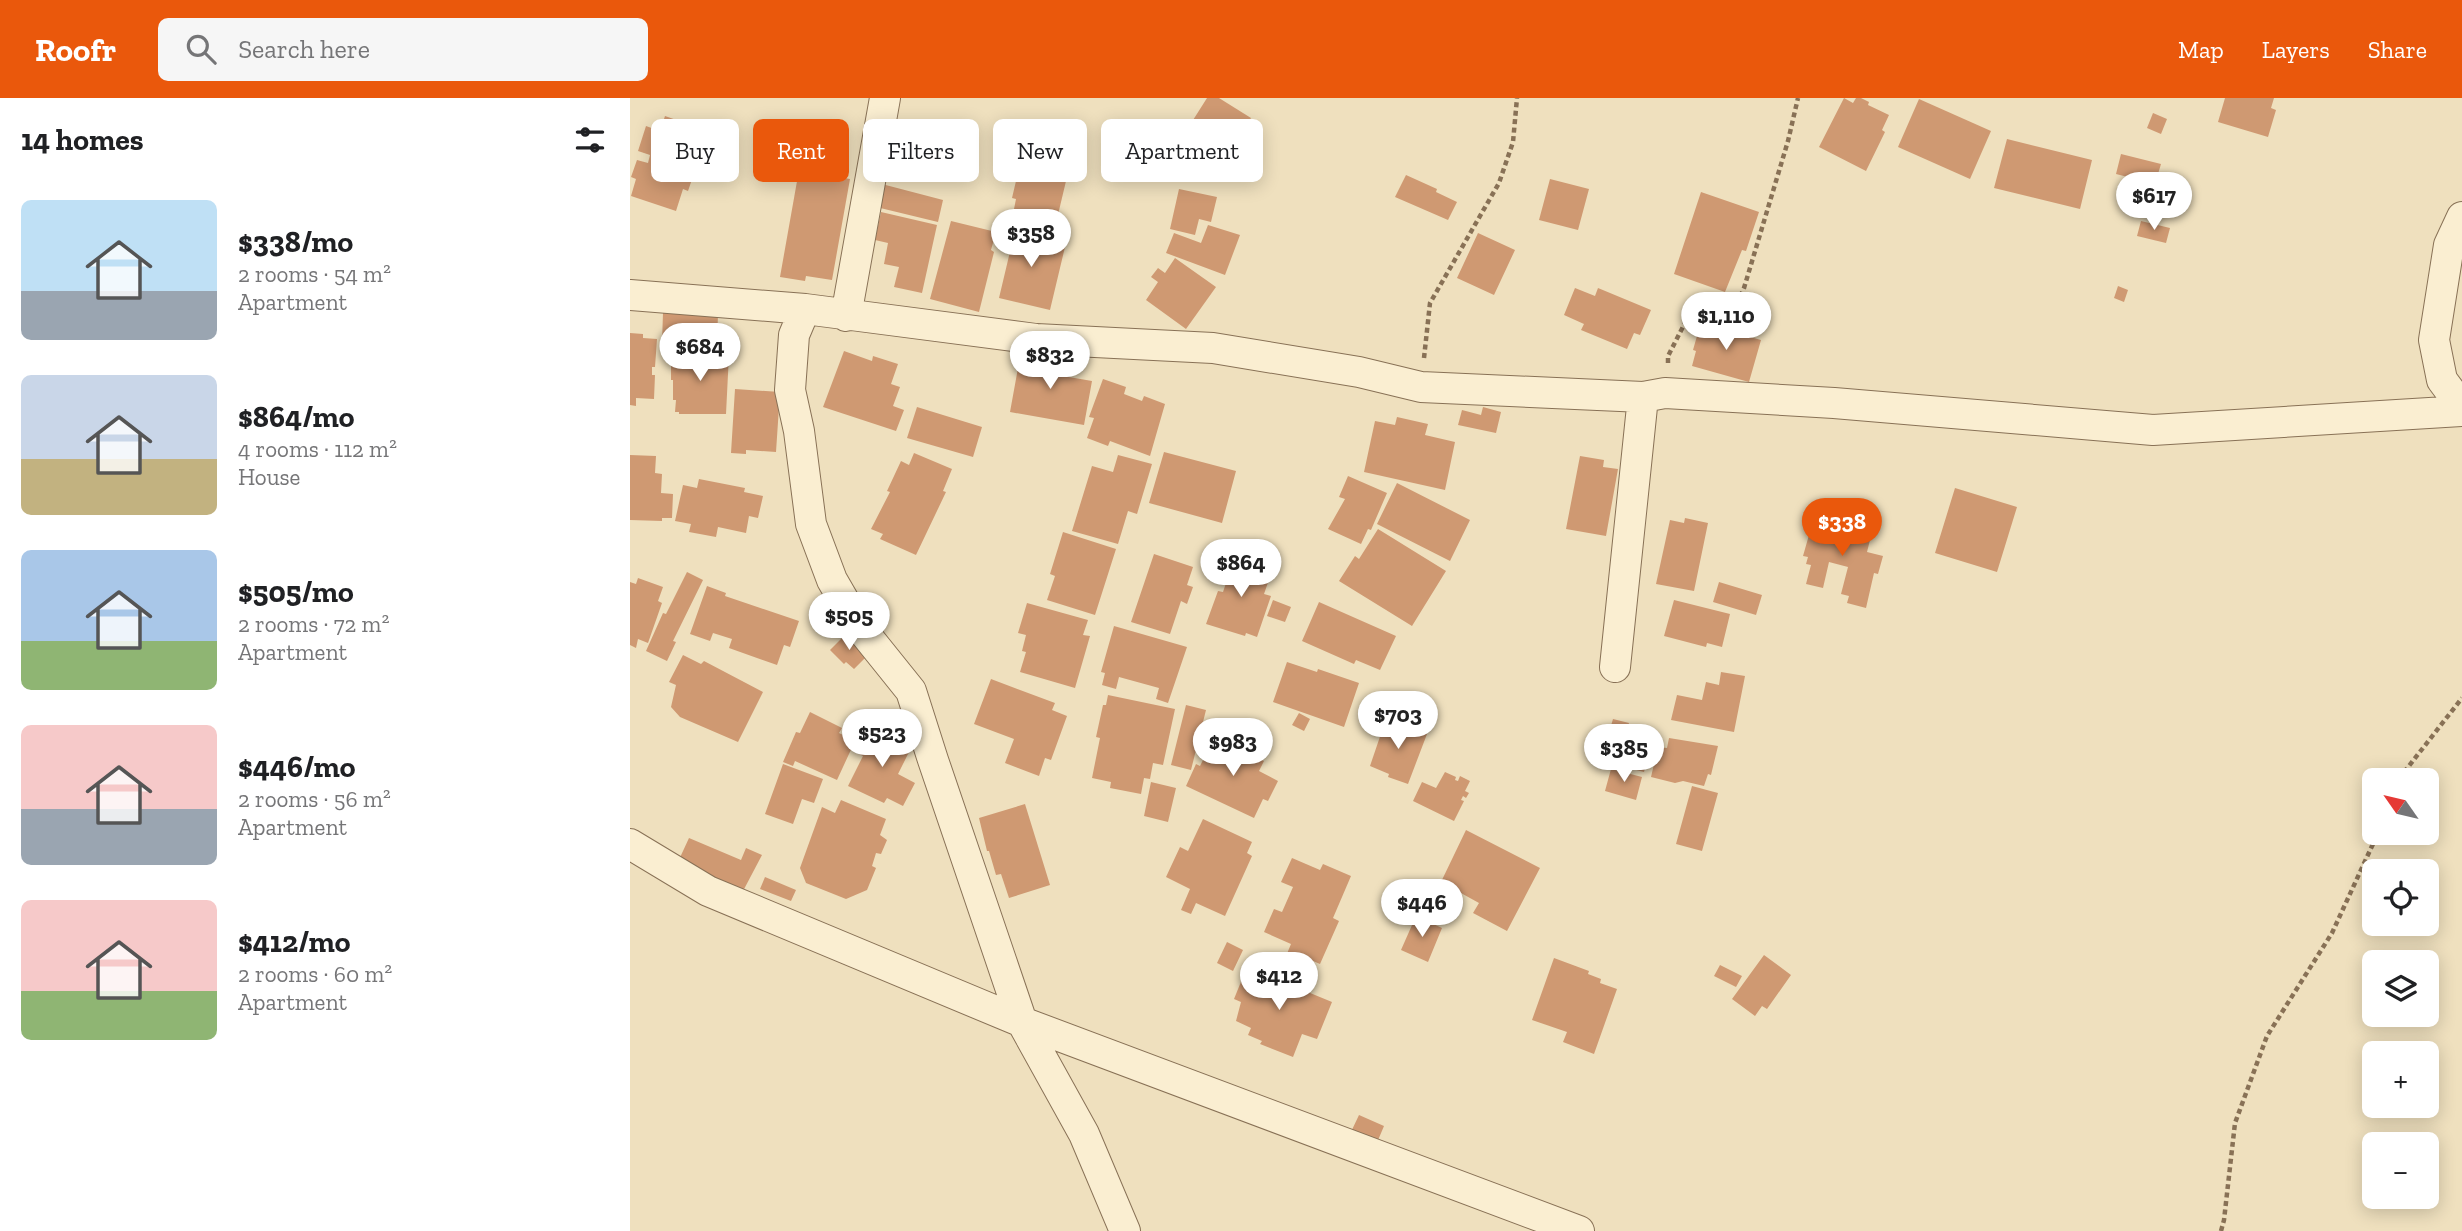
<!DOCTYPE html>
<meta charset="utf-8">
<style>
body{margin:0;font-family:"Zilla Slab",serif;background:#f6f6f6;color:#202124;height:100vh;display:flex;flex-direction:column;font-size:26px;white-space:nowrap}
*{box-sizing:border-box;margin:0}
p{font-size:23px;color:#757577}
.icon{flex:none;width:38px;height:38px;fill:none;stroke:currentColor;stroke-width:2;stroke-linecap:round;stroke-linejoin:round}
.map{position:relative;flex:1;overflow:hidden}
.details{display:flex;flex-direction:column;background:#fff;width:630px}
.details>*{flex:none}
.top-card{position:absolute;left:21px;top:21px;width:665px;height:63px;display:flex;gap:14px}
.needle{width:46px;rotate:304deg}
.tools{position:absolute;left:1732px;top:670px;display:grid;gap:14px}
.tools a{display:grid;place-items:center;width:77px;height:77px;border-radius:10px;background:#fff;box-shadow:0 4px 18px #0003;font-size:35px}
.price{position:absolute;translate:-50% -60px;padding:0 16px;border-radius:24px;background:#fff;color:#222;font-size:23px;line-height:46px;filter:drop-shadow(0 2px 4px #0008)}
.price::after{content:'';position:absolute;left:50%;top:42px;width:21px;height:16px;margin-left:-10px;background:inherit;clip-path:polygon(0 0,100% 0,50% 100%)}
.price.selected{background:#ea580c;color:#fff}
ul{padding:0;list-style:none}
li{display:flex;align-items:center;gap:21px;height:175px;padding:0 21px}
li span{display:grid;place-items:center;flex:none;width:196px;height:140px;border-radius:10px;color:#555}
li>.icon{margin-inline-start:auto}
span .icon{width:84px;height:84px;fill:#fffc;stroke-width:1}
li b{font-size:30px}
h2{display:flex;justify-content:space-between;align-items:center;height:84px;padding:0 21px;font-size:30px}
.pill{padding:0 24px;border-radius:10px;background:#fff;box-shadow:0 4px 18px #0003;font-size:24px;line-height:63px}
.pill.selected{background:#ea580c;color:#fff}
header{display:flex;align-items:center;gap:42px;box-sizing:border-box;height:98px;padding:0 35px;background:#ea580c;color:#fff}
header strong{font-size:33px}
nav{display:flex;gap:38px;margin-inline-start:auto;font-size:24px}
.search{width:490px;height:63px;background:#f6f6f6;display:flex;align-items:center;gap:18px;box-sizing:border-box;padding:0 24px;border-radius:10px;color:#757577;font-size:26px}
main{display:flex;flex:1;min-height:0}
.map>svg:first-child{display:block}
.building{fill:#cf9972}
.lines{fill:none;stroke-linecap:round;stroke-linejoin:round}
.minor-casing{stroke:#887156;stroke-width:32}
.path{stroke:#887156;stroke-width:4.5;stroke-dasharray:5 3.5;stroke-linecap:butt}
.minor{stroke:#faeed1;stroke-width:30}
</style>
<header>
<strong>Roofr</strong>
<div class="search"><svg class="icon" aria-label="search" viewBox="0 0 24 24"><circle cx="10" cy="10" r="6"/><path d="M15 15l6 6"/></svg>Search here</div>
<nav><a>Map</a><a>Layers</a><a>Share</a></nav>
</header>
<main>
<section class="details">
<h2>14 homes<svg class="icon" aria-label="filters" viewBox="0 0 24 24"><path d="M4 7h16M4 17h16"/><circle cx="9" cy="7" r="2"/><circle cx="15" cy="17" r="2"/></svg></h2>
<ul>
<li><span style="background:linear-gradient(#bfe0f5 65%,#9aa5b1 0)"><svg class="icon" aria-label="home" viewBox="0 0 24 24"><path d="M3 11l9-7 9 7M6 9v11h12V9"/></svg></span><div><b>$338/mo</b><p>2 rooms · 54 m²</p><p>Apartment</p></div></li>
<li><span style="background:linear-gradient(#c9d6e8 60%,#c2b280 0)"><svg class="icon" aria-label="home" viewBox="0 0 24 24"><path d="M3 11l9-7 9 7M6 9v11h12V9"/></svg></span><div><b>$864/mo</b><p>4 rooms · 112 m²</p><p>House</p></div></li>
<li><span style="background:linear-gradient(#a9c7e8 65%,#8fb573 0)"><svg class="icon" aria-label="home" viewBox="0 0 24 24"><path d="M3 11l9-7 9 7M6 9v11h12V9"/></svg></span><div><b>$505/mo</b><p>2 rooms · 72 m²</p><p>Apartment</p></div></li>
<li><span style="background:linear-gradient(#f6c9c9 60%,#9aa5b1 0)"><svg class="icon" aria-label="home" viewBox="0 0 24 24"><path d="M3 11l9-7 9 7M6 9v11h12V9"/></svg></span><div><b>$446/mo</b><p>2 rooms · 56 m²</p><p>Apartment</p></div></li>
<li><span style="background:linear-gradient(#f6c9c9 65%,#8fb573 0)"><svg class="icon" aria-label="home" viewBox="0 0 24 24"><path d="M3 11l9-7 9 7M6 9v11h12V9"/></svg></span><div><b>$412/mo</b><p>2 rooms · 60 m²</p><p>Apartment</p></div></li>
</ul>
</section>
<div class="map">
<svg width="1832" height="1133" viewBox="0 0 1832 1133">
<rect width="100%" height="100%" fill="#efe0be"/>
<path class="building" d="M577,0H589L621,20L598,56L584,47L586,44L580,41L579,43L558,30Z
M1214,0L1223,5L1226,0H1231L1239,4L1238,7L1259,17L1252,32L1255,34L1236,73L1189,49Z
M1595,0H1644L1641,10L1646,12L1638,39L1588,24Z
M1289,1L1361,33L1340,81L1268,49Z
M1523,15L1537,21L1531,36L1517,30Z
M35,18L75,32L64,63L68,64L58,93L53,91L46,113L1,98L6,81L1,79L7,62L18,65L20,57L8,53L16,28L30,33Z
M1377,41L1462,62L1450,111L1364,90Z
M395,45L426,50V54L442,58L426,125L383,116L386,101L382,100Z
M1491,56L1531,66L1525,86L1486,76Z
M169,72L220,81L202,182L176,178L175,183L150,179Z
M776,77L807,91L806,94L827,104L818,122L765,99Z
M920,81L959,91L948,132L909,122Z
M248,85L313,102L308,124L242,108Z
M549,91L587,99L581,124L569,121L565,137L540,131Z
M1071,94L1129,114L1116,153L1112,152L1095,194L1044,176Z
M1517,99L1532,103L1528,118L1514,114Z
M251,114L307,127L292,195L264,189L269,169L254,166L258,145L245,142Z
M321,123L366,134L361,152L364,154L349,214L300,201Z
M1511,123L1540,130L1536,145L1507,138Z
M377,124L404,130L402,141L435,149L420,212L369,200L383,141L373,139Z
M578,127L610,137L595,177L536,155L544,135L571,145Z
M848,135L885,152L864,197L827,180Z
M545,160L586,189L556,231L516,202L528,184L521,179L528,170L535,175Z
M1488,188L1498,192L1494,204L1484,200Z
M945,190L965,198L968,190L1021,212L1010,237L1004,235L997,251L951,232L954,226L934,217Z
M33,215L88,216L87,246L32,244Z
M1071,224L1100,233L1102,227L1114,231L1113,237L1131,242L1119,284L1062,268L1066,253L1063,252Z
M0,235L13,236V240L27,241L25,269H22V277H25L24,301L6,300V308L0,307Z
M214,253L242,263L243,258L268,266L261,286L270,289L263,308L274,312L266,333L193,309Z
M41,255L99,256L96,316H49V314H45L46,302H43V282H41Z
M407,257L436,262L433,278L462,283L454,327L380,314L390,259L406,262Z
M473,281L496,289L494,296L512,303L514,298L535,306L520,358L480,343L478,348L457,340L464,320L459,319Z
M105,291L150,294L146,354L116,352V356L101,355Z
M287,309L352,329L343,359L277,340Z
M853,309L871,314L866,335L828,327L832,312L851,317Z
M767,319L798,326L795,337L825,344L815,392L734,374L745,323L765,327Z
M534,354L606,373L592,425L519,405Z
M284,355L322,371L313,393L316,394L286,457L250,441L253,436L241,431L260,394L257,393L271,363L279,367Z
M0,357L26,358L25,375L32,376L31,395L43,396L42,420H32V423L0,422Z
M488,357L522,366L507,416L498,413L488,446L442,433L462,368L483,374Z
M950,358L974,362L973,369L988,371L976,438L936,431Z
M718,378L757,395L741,432L738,431L731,446L698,431L715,401L709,399Z
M69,381L115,390L114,394L133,398L128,420L119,418L116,435L88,429L86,439L59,434L61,426L45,423L53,387L67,390Z
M767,385L840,422L820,463L747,426Z
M1325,390L1387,409L1367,474L1305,455Z
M1191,411L1213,416L1208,434L1223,439L1225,430L1242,434L1237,454L1253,458L1248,476L1244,475L1236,510L1217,505L1219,498L1211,496L1218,469L1199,464L1193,490L1176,486L1181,467L1176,466L1178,459L1173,458L1179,437L1184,439Z
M1055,420L1078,425L1064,493L1026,486L1040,422L1054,425Z
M748,431L816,473L782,528L709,483L725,458L729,461Z
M433,434L486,451L465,517L417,502L425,478L420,476Z
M524,456L563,469L557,487L563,489L557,506L551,503L540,536L501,524Z
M600,458L642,473L634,496L641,498L627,539L616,535L615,538L576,526L588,493L593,494L596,485L591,483Z
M57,474L73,482L43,543L46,544L37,563L16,553L33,515L36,516Z
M8,480L33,489L28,503L32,505L18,545L8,541L6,550L0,547V484L6,486Z
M1089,484L1132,497L1126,517L1083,504Z
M77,488L96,495L95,498L169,523L160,549L154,547L147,567L99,550L102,541L83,535L80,543L60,536Z
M643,502L661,509L655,524L637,518Z
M1044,502L1100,516L1092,549L1077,545L1076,549L1034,538Z
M689,504L766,538L750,572L726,562L724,566L672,543Z
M397,505L458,522L453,537L460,538L445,590L390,574L396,554L392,553L396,537L388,535Z
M484,528L557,549L538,605L526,601L529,590L489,579L486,591L472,587L475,575L471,574Z
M216,536L238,557L224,571L216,564L214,566L200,552Z
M53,557L71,566L74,563L133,594L108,644L50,619L41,609L46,587L39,584Z
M657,564L687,574L688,571L729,585L714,629L643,604Z
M1091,574L1115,578L1104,634L1041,622L1047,597L1072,602L1076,584L1089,587Z
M361,581L425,605L422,612L437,618L421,662L415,660L409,678L375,665L384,641L344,626Z
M478,597L545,611L533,667L523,665L520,681L514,680L511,696L480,690L481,684L462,680L470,640L466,639L473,607H476Z
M556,607L576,612L561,672L541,667Z
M180,614L212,630L209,635L225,643L207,682L165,663L163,668L153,664L166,634L170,635Z
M669,615L680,621L674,633L662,627Z
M756,621L797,636L778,686L758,679L759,676L740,668Z
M983,621L999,625L996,634L1019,640L1014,657L1018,658L1014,674L963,661L971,628L980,631Z
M248,626L267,637L263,646L279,654L268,676L285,685L273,708L257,700L254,705L218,688L233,658L229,656L238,638L241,640Z
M599,638L616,646L613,653L634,663L629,673L648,683L638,703L633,701L624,720L556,688L566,666L570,668L582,644L593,650Z
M1039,640L1088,648L1081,677L1078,676L1074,688L1053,683L1045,685L1021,679L1028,649L1037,650Z
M153,666L193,681L184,705L172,701L163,726L135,716Z
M981,671L1012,679L1006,702L975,693Z
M815,674L826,679L825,682L828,683L830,678L840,683L835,693L839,695L836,700L833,698L831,702L834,703L824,723L783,703L792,684L806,690Z
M521,684L546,690L538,724L514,718Z
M1062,688L1088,695L1072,753L1046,746Z
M211,702L256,721L250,737L257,742L251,756L246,755L242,768L246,770L237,792L216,801L176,785L170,770L192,709L205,715Z
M395,706L420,787L379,800L371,776L366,777L359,753H357L349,720Z
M573,721L622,744L617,755L622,758L595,818L566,805L561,816L551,812L560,791L536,779L550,749L558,753Z
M836,732L910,770L877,833L843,815L849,805L811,784Z
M59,740L111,762L116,750L132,757L112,795L47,766Z
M662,760L690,772L693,766L721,778L703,820L709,823L690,866L683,863L681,869L656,858L661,846L634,834L644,811L652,814L663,789L651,784Z
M135,779L166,792L161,803L130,791Z
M786,818L812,830L798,864L771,852Z
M597,844L613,852L603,873L587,865Z
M1134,857L1161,877L1137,911L1132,908L1125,918L1102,901Z
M924,860L959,873L958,876L971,881L970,885L987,891L964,956L933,944L937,934L902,922Z
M1090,867L1112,878L1106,889L1084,878Z
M617,869L702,904L687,941L672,936L663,959L630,946L632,943L618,937L621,930L606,923L611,904L604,901Z
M729,1017L754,1028L746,1047L720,1036Z"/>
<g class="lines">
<g class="minor-casing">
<path id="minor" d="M1832,119L1819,147L1804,242L1812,282L1832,309
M0,197L175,211L406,241L583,250L729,274L791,289L1013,299L1035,295L1204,305L1523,332L1832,313
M175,211L164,237L160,292L169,333L181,426L202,482L228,527L281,593L303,662L392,924L454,1036L495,1133
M216,218L255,0
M985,569L1013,299
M0,746L78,793L392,924L949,1133"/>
</g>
<path class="path" d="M794,260L800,205L869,85L883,44L887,0
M1038,265V258L1057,221L1105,210L1114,190L1158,43L1168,0
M1771,682L1775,673L1832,600
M1591,1133L1594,1122L1605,1025L1637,938L1702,835L1748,735"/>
<use href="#minor" class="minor"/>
</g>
</svg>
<div class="tools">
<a><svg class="needle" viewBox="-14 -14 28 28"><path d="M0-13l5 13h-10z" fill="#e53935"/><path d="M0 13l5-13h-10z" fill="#757577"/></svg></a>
<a><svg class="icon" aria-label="locate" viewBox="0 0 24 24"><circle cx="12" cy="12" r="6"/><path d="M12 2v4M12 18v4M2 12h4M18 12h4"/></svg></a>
<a><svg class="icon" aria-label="layers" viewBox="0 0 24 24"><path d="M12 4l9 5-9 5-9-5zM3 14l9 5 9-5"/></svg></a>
<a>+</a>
<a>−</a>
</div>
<b class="price" style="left:1524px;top:134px">$617</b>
<b class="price" style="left:401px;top:171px">$358</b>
<b class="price" style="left:1096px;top:254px">$1,110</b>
<b class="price" style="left:70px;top:285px">$684</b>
<b class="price" style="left:420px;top:293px">$832</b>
<b class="price selected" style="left:1212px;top:460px">$338</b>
<b class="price" style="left:611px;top:501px">$864</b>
<b class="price" style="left:219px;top:554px">$505</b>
<b class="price" style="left:768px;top:653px">$703</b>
<b class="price" style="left:252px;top:671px">$523</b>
<b class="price" style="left:603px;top:680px">$983</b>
<b class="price" style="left:994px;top:686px">$385</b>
<b class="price" style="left:792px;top:841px">$446</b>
<b class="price" style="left:649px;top:914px">$412</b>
<div class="top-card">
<a class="pill">Buy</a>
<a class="pill selected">Rent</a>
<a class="pill">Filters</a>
<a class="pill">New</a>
<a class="pill">Apartment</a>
</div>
</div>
</main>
